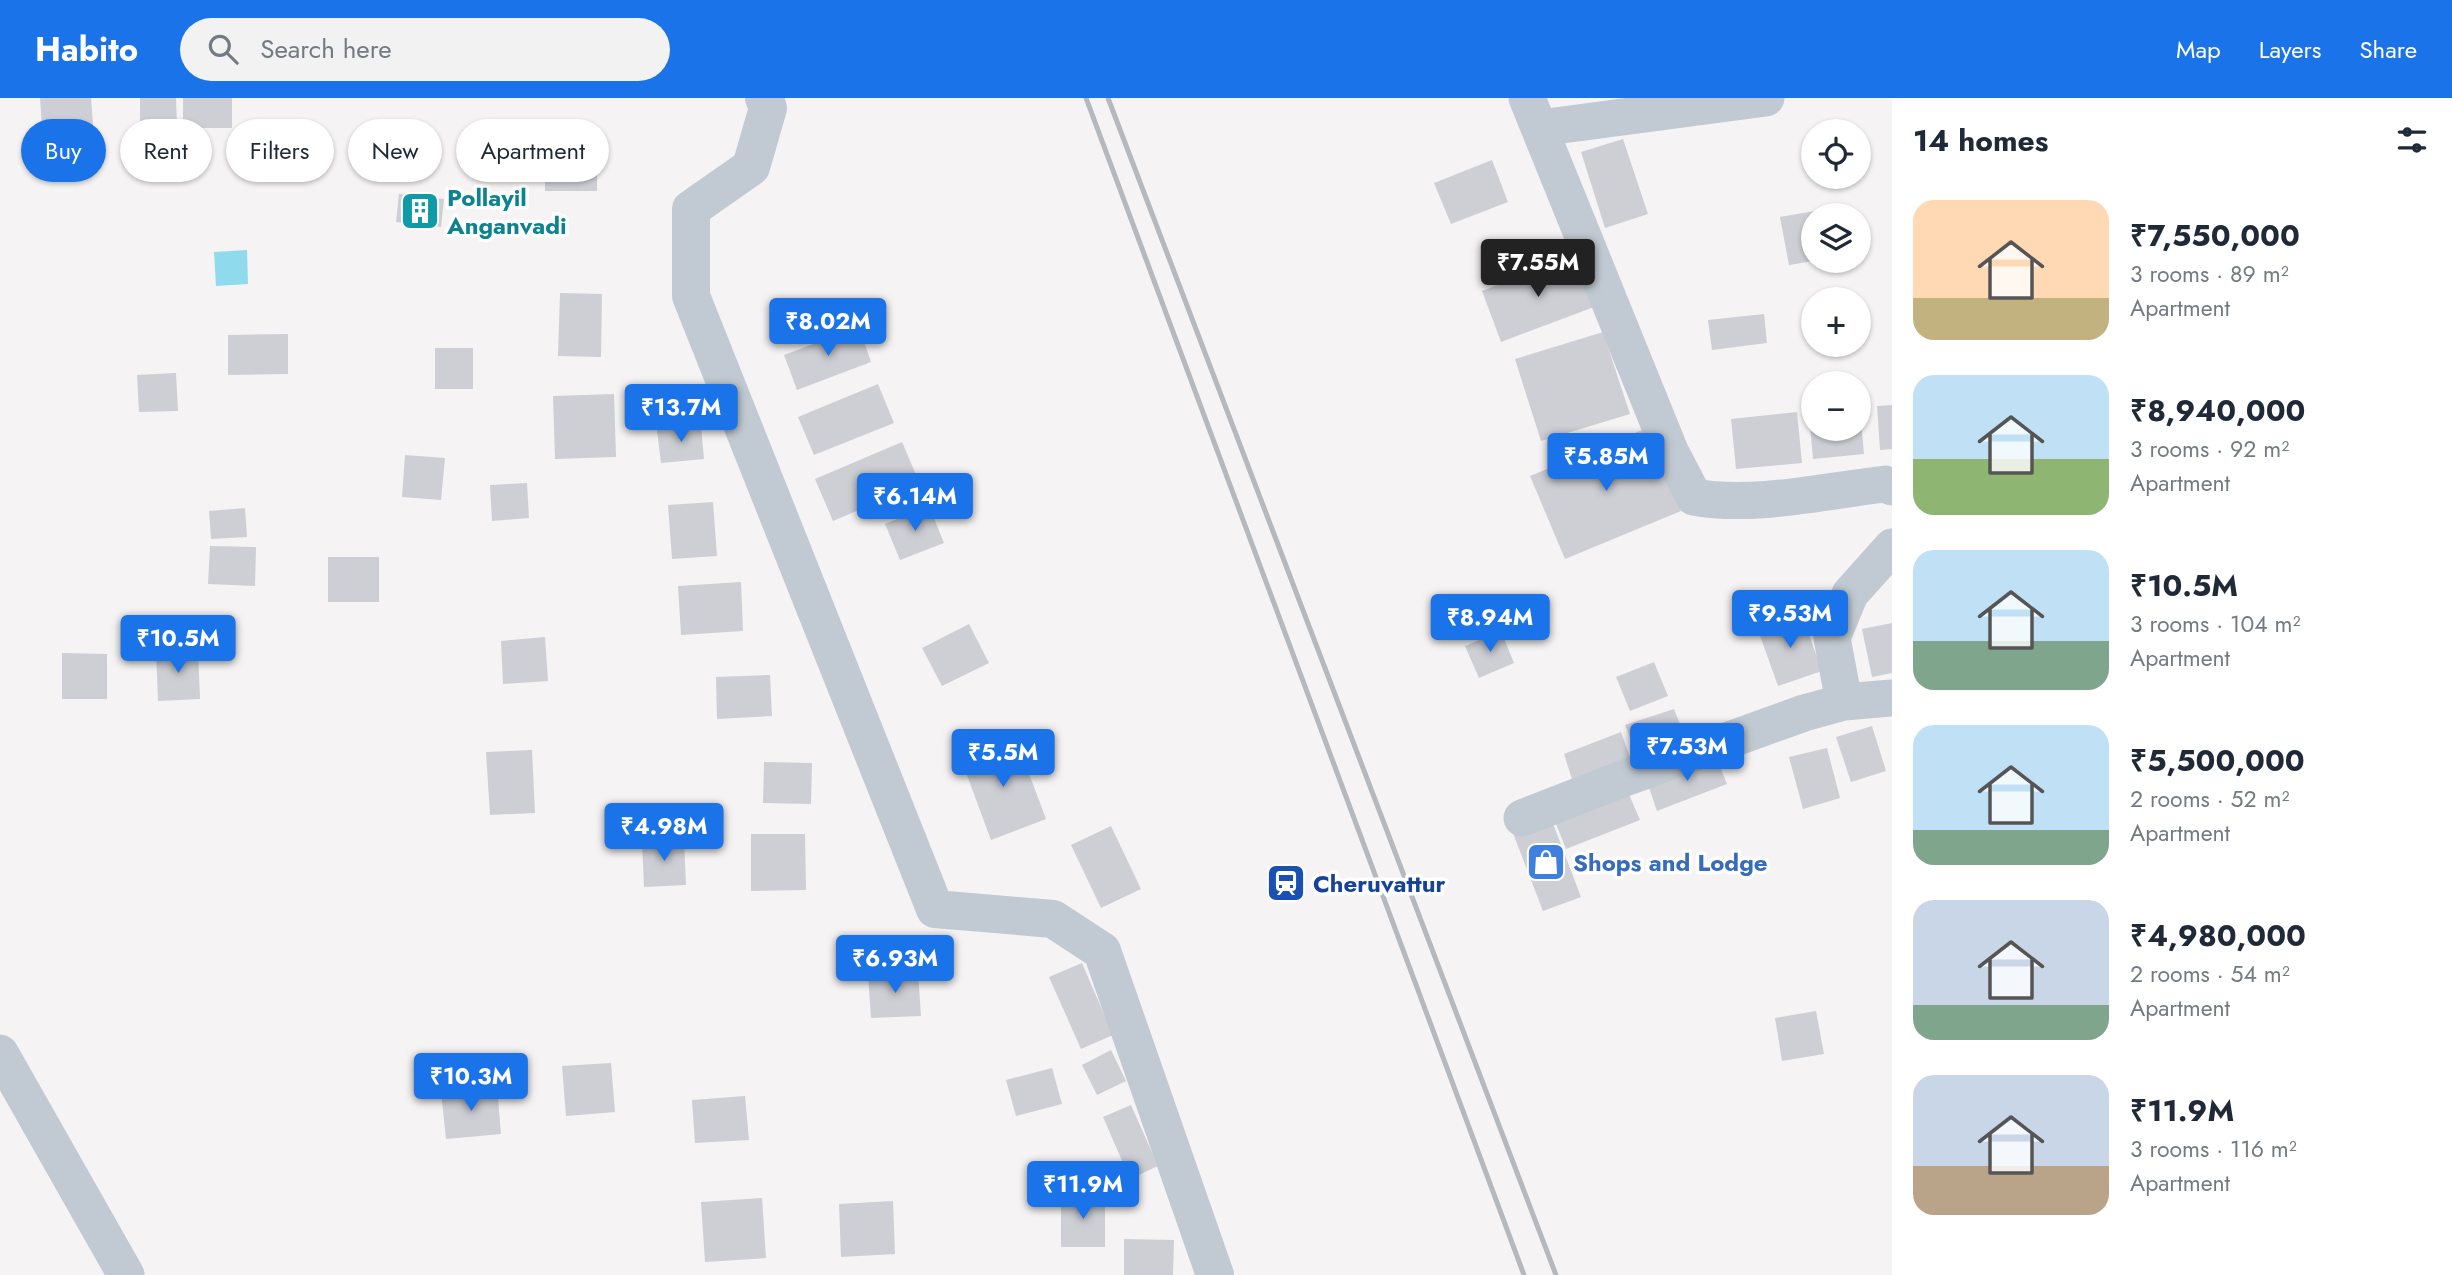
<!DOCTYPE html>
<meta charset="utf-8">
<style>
body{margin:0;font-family:Jost,sans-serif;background:#f2f2f3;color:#1f2937;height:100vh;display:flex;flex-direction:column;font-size:26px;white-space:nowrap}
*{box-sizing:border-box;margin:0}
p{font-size:23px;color:#747a83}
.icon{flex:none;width:38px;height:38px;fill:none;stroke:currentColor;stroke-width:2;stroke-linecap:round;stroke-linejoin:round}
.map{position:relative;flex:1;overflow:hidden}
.drawer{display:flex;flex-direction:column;background:#fff;width:560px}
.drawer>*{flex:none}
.banner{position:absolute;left:21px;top:21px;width:665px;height:63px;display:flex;gap:14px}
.controls{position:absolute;left:1801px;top:21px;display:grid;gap:14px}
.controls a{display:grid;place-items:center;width:70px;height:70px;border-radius:50%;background:#fff;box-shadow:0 2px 5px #0004;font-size:35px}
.price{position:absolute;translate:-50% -60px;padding:0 16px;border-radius:7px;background:#1a73e8;color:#fff;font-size:23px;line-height:46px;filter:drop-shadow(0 2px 4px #0008)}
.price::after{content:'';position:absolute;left:50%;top:42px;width:21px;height:16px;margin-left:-10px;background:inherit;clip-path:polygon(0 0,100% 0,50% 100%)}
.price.selected{background:#222;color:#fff}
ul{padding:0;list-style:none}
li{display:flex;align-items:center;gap:21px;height:175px;padding:0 21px}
li span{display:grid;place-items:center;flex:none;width:196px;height:140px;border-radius:21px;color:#555}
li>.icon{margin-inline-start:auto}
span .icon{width:84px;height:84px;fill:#fffc;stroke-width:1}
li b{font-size:30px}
h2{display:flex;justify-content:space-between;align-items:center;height:84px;padding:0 21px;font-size:30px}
.tag{padding:0 24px;border-radius:32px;background:#fff;box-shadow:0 2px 5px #0004;font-size:24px;line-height:63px}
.tag.selected{background:#1a73e8;color:#fff}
header{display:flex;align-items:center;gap:42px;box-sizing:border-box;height:98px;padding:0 35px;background:#1a73e8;color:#fff}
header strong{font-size:33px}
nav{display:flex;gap:38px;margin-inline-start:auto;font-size:24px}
.search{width:490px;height:63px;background:#f2f2f3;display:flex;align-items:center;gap:18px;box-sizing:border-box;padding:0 24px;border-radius:38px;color:#747a83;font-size:26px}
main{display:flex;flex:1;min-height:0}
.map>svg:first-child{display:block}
.water{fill:#90daee}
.building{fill:#cdcfd5}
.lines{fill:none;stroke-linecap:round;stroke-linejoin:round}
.minor{stroke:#c1cad2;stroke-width:37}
.tertiary{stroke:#c1cad2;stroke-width:38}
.rail{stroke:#b5b8bd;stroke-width:5}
.labels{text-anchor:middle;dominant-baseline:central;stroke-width:7;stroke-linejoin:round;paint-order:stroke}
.culture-label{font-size:24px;font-weight:bold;fill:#0d838f;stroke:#fff;text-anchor:start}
.shop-label{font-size:24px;font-weight:bold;fill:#366cbe;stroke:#fff;text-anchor:start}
.transit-label{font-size:24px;font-weight:bold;fill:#164399;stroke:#fff;text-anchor:start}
</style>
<header>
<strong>Habito</strong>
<div class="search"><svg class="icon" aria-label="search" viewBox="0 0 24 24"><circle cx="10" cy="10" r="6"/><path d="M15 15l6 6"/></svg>Search here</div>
<nav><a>Map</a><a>Layers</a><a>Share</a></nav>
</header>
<main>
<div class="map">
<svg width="1892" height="1177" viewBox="0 0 1892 1177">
<rect width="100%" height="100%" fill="#f5f3f3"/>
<path class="water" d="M247,152L248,186L216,188L214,154Z"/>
<path class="building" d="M40,0H91L95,54L44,58Z
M140,0H176L177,29H140Z
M183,0H232V30H183Z
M1623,41L1648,116L1605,130L1581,54Z
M545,50H597V93H545Z
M1492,62L1508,104L1451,126L1434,85Z
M399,96L444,101L441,129L396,124Z
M1820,112L1821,117H1813V163L1789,167L1780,119Z
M1575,158L1594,209L1501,244L1482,193Z
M560,195L602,196L601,259L558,258Z
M1764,216L1767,245L1712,252L1708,222Z
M859,229L871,264L797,292L784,257Z
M1603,234L1630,316L1541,343L1515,261Z
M288,236V276L228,277V237Z
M435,250H473V291H435Z
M176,275L178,313L139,314L137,277Z
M878,286L894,325L814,357L798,319Z
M1813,291V331H1858V313H1860L1864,356L1813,361L1807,292Z
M614,296L616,359L555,361L553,298Z
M1892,307V351L1880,352L1877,308Z
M1797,314L1802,365L1736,371L1731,321Z
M701,328L704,361L661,365L657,332Z
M1647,330L1681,413L1565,461L1530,378Z
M902,344L920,386L833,423L815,381Z
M405,357L445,360L441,402L402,399Z
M527,385L529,420L492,423L490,387Z
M713,404L717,458L672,461L668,407Z
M929,408L944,445L900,462L885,426Z
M245,410L247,439L211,441L209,413Z
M210,448L256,449L255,488L208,486Z
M328,459H379V504H328Z
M741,484L743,533L681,537L678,488Z
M1802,517L1822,573L1778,588L1758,532Z
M1892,525V575L1872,579L1862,531Z
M969,526L989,565L942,588L922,550Z
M1501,533L1514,565L1479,580L1465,548Z
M545,539L548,583L503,586L501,543Z
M198,551L200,601L158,603L156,552Z
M62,555L107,556V601H62Z
M1654,564L1668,598L1630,613L1616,579Z
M770,577L772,618L717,621L716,579Z
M1674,611L1687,644L1640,663L1625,627Z
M1872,628L1886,673L1851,684L1836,639Z
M1621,634L1630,659L1572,681L1564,656Z
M1016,641L1046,721L991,742L961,661Z
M1827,650L1840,700L1803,711L1789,659Z
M532,652L535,715L490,717L486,654Z
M1715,656L1727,686L1657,713L1647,684Z
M764,664L812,665L811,706L763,705Z
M1625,687L1640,722L1566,751L1552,716Z
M1549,715L1581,799L1543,813L1511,730Z
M1111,728L1141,791L1101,810L1071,747Z
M751,736H805L806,792L751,793Z
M684,742L686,787L644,789L642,743Z
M1082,865L1113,937L1081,951L1049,879Z
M918,874L921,918L871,920L868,877Z
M1816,913L1824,956L1782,963L1775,920Z
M1111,952L1126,983L1097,997L1082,967Z
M611,965L615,1014L566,1018L562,968Z
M1052,970L1062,1006L1016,1018L1006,982Z
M497,989L501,1036L446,1041L441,994Z
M745,998L749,1042L695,1045L692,1002Z
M1131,1007L1158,1068L1130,1081L1103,1019Z
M1061,1097L1105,1098V1149H1061Z
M762,1100L766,1160L705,1164L701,1104Z
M893,1103L895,1156L841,1159L839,1106Z
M1124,1141L1174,1142L1173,1177H1124Z"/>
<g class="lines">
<path class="minor" d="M1527,0L1670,353L1694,399C1752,410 1826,393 1885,386L1892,389
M1540,30L1766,0
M1844,604L1832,540L1850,496L1892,449
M1522,720L1630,678L1804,615L1844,604L1892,600
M0,955L126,1177"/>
<path class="tertiary" d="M764,0L768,10L751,69L691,111V198L935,811L1053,821L1102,853L1215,1177"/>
<path class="rail" d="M1086,0L1524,1177
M1108,0L1556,1177"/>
</g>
<defs>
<g id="building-square" transform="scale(2.0125)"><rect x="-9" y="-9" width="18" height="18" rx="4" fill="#0f9aa8" stroke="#fff"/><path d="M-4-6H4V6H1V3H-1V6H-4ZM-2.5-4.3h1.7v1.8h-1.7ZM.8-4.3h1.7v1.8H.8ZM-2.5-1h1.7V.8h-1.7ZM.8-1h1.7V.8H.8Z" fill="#fff"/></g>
<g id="shop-square" transform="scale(2.0125)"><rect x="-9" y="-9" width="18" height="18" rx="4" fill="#3f7fe0" stroke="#fff"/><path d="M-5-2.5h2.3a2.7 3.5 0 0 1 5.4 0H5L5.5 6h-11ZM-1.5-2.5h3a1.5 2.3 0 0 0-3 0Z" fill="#fff"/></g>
<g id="station-square" transform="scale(2.0125)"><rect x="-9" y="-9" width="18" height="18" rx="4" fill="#1a4fb4" stroke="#fff"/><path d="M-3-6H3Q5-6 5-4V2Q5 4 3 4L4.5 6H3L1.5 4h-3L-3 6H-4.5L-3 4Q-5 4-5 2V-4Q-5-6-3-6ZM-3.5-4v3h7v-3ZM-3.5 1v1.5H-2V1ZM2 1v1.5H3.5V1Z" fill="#fff"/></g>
</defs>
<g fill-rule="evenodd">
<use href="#building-square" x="420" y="113"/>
<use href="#shop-square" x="1546" y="764"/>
<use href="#station-square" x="1286" y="785"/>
</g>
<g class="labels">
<g class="culture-label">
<text x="447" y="99">Pollayil<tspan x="447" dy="28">Anganvadi</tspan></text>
</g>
<g class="shop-label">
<text x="1573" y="764">Shops and Lodge</text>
</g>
<g class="transit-label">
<text x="1313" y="785">Cheruvattur</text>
</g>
</g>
</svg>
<div class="controls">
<a><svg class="icon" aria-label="locate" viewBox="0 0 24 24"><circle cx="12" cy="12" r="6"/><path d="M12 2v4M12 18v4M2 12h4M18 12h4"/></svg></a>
<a><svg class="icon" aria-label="layers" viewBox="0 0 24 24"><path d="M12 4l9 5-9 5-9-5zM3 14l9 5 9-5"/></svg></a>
<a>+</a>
<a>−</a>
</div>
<b class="price selected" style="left:1538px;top:201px">₹7.55M</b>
<b class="price" style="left:828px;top:260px">₹8.02M</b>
<b class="price" style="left:681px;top:346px">₹13.7M</b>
<b class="price" style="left:1606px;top:395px">₹5.85M</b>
<b class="price" style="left:915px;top:435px">₹6.14M</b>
<b class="price" style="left:1790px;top:552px">₹9.53M</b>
<b class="price" style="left:1490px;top:556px">₹8.94M</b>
<b class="price" style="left:178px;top:577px">₹10.5M</b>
<b class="price" style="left:1687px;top:685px">₹7.53M</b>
<b class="price" style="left:1003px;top:691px">₹5.5M</b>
<b class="price" style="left:664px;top:765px">₹4.98M</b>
<b class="price" style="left:895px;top:897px">₹6.93M</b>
<b class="price" style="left:471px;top:1015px">₹10.3M</b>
<b class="price" style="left:1083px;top:1123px">₹11.9M</b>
<div class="banner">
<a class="tag selected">Buy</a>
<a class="tag">Rent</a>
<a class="tag">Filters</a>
<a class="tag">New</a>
<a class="tag">Apartment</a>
</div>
</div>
<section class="drawer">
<h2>14 homes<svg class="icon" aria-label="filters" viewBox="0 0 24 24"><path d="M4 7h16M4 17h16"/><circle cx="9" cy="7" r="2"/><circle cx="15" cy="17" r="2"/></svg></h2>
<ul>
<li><span style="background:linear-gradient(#ffd9b3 70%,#c2b280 0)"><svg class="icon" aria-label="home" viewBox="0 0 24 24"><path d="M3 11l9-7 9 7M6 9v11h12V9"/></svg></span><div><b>₹7,550,000</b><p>3 rooms · 89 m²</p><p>Apartment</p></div></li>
<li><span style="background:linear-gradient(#bfe0f5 60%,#8fb573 0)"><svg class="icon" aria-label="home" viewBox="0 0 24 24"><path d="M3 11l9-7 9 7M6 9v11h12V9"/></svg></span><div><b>₹8,940,000</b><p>3 rooms · 92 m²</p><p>Apartment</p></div></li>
<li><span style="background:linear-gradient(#bfe0f5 65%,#7fa58c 0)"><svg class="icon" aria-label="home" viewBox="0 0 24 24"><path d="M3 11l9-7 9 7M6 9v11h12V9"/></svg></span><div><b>₹10.5M</b><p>3 rooms · 104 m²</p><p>Apartment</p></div></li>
<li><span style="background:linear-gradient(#bfe0f5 75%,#7fa58c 0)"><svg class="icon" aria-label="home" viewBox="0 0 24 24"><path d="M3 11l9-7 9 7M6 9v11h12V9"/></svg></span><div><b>₹5,500,000</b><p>2 rooms · 52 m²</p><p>Apartment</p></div></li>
<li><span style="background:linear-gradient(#c9d6e8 75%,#7fa58c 0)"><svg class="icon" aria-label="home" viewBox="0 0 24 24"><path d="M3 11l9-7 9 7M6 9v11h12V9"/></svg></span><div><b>₹4,980,000</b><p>2 rooms · 54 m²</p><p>Apartment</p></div></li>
<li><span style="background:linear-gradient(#c9d6e8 65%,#b9a48a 0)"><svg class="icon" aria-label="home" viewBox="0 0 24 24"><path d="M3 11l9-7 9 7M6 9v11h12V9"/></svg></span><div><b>₹11.9M</b><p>3 rooms · 116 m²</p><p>Apartment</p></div></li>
</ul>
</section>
</main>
